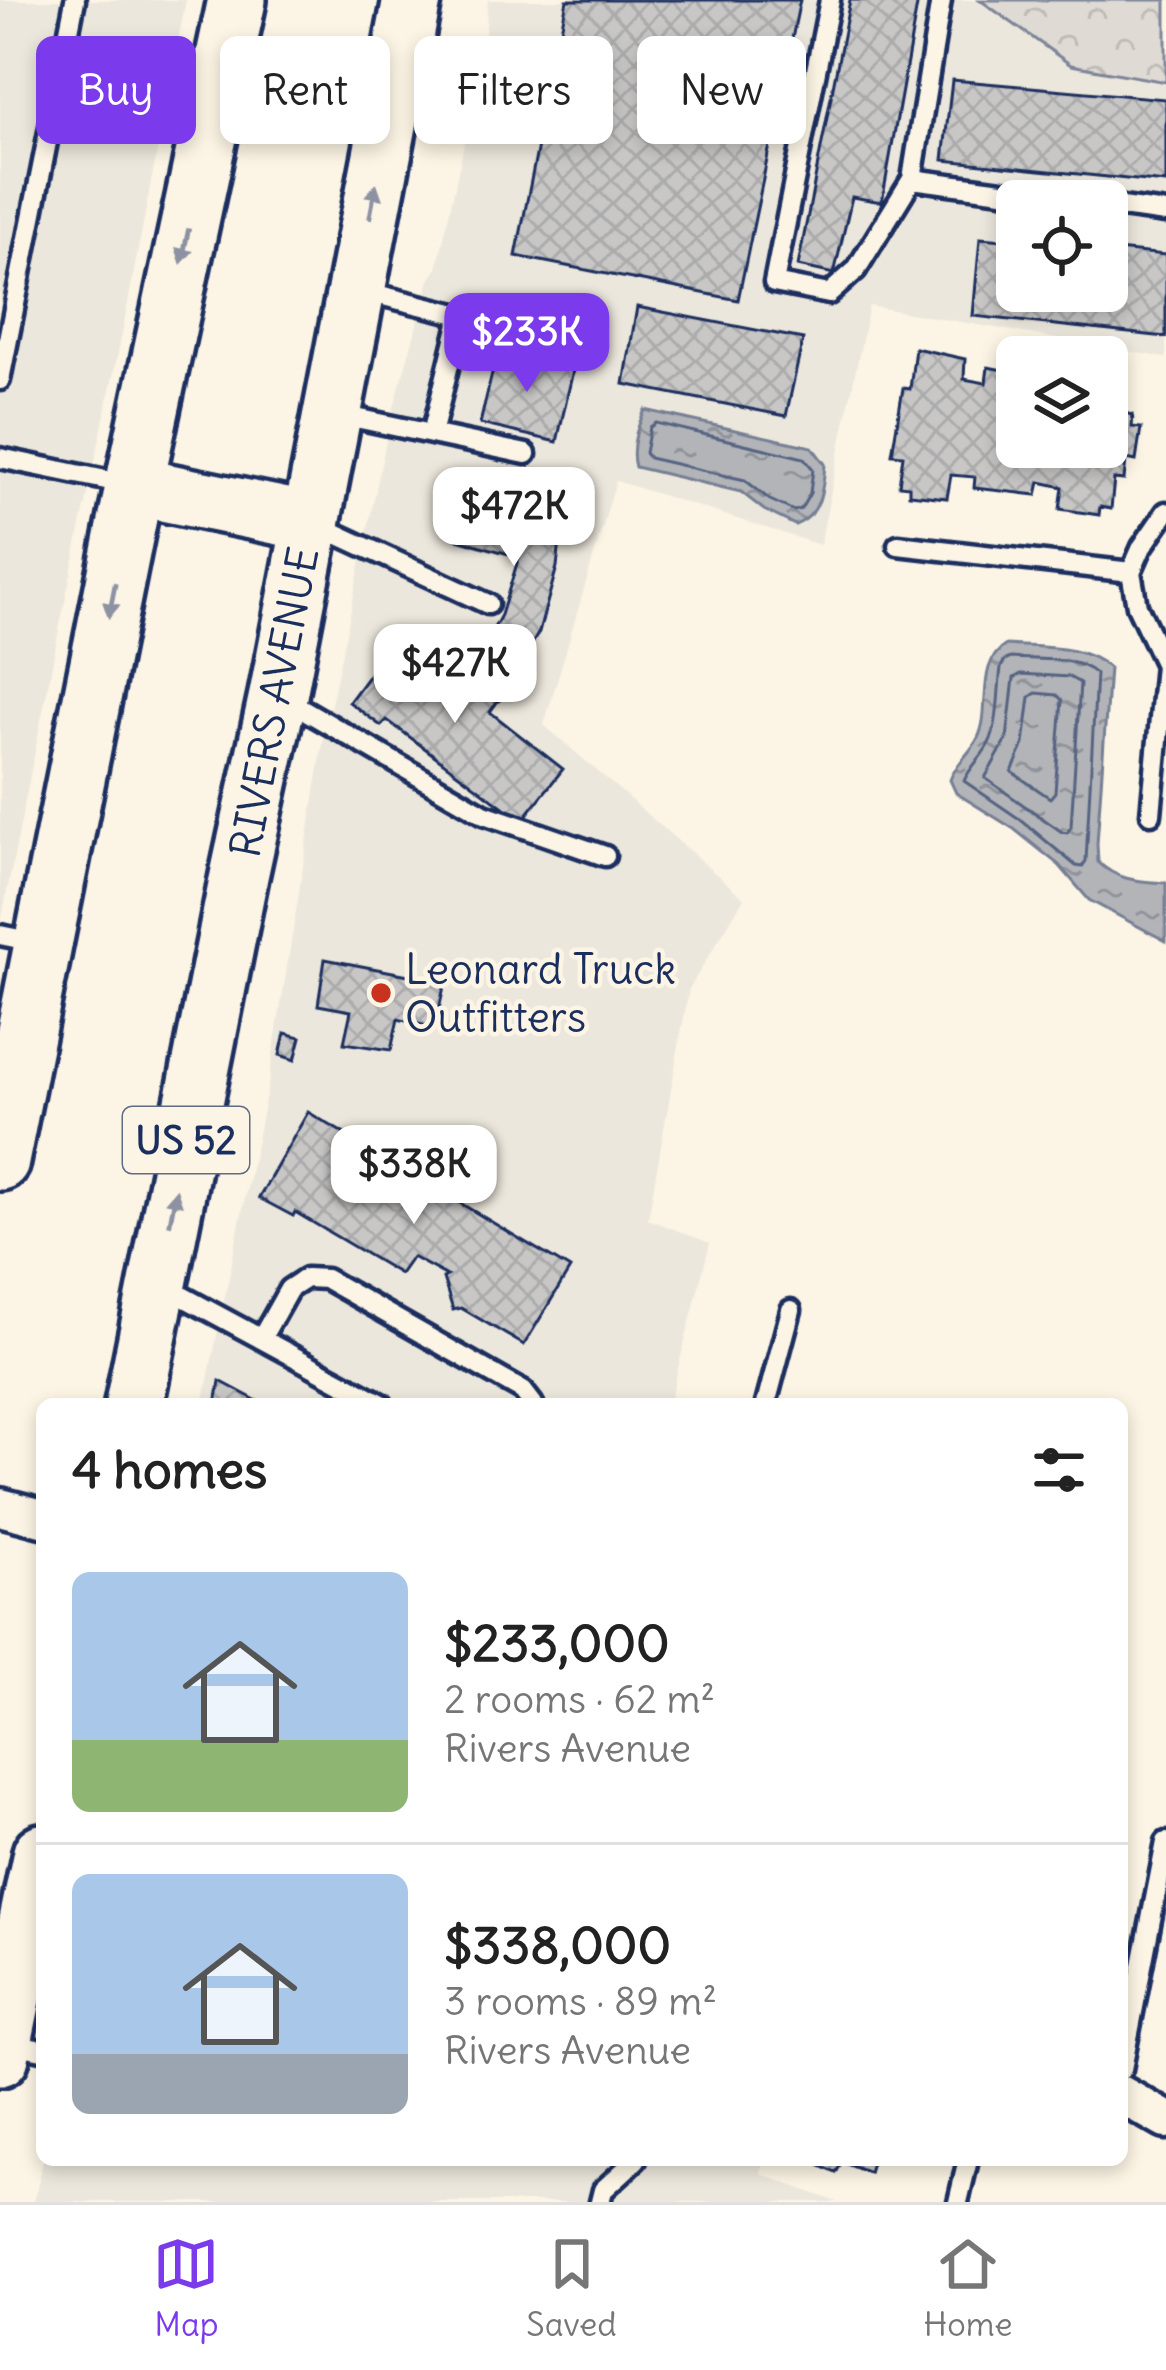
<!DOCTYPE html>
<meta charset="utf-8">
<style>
body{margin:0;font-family:Delius,sans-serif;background:#f6f6f6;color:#222;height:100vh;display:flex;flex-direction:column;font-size:45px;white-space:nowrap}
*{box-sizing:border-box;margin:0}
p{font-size:39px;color:#767676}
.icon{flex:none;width:66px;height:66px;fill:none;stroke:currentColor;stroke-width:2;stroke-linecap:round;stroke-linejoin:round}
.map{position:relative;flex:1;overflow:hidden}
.side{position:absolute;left:36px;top:1398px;width:1092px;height:768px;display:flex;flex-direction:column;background:#fff;border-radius:18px;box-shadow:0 6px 18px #0003}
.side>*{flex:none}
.guide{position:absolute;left:36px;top:36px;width:1095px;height:108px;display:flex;gap:24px}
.controls{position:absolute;left:996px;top:180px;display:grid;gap:24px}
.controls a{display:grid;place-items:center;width:132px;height:132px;border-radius:18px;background:#fff;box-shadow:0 6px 18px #0003;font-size:60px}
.price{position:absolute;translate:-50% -102px;padding:0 27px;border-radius:24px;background:#fff;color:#222;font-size:39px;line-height:78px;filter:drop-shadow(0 3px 6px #0008)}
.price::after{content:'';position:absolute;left:50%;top:72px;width:36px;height:27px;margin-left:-18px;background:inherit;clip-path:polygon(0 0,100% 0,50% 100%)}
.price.current{background:#7c3aed;color:#fff}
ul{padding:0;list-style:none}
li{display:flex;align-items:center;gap:36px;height:300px;padding:0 36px}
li+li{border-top:3px solid #e0e0e0}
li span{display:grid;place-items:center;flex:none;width:336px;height:240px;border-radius:18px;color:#555}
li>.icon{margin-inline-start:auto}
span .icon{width:144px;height:144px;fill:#fffc;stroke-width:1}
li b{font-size:51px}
h2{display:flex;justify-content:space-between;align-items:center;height:144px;padding:0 36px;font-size:51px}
.chip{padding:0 42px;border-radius:18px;background:#fff;box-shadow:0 6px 18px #0003;font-size:42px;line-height:108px}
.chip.current{background:#7c3aed;color:#fff}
.tabs{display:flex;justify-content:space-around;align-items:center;height:168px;border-top:3px solid #e0e0e0;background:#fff;font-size:33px;color:#767676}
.tabs a{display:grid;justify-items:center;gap:6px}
.tabs .current{color:#7c3aed}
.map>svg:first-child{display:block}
.built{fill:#ece7dc;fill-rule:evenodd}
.forest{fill:url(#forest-crowns);stroke:#7d8599;stroke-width:3}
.water{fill:url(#water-ripples);stroke:#767f94;stroke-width:3}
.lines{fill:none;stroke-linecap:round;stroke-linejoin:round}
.shore{stroke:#576482;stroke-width:3}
.building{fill:url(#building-cross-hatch);stroke:#1b2f5e;stroke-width:3}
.lane-casing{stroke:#1b2f5e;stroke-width:27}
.street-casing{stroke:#1b2f5e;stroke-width:45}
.primary-casing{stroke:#1b2f5e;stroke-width:66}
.lane{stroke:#fcf5e5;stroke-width:18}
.street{stroke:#fcf5e5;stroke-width:36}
.primary{stroke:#fcf5e5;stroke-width:57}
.oneway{fill:#8c92a2}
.poi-dot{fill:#c8321e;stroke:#fcf5e5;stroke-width:4.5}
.labels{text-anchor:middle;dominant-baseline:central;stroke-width:9;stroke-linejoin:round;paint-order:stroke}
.shield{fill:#fcf5e5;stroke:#5e6a86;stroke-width:3}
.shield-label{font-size:39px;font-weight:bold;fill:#1b2f5e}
.street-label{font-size:42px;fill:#1b2f5e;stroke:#fcf5e5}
.poi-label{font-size:42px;fill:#1b2f5e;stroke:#fcf5e5;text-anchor:start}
</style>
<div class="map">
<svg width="1166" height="2202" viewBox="0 0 1166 2202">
<defs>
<pattern id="forest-crowns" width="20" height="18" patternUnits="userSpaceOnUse" patternTransform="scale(3)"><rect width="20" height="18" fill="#dfdbd4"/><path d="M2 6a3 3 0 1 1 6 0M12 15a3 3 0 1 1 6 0" fill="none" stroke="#bfbcb8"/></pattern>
<pattern id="water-ripples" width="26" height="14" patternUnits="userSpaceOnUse" patternTransform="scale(3)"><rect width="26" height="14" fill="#b2b4b8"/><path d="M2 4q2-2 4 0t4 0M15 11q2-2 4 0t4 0" fill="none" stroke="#909399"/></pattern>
<pattern id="building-cross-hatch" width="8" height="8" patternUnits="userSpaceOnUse" patternTransform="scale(3)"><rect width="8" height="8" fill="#c8c7c6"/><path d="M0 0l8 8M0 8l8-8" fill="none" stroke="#ababac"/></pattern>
</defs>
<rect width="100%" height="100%" fill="#fcf5e5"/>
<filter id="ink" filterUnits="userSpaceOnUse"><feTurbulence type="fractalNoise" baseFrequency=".00833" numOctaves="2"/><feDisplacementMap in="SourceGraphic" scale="24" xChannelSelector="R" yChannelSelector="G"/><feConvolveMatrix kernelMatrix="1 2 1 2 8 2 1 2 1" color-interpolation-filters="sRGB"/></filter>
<g filter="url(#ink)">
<path class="built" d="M0,0H186L122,334L60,625L0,927Z
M488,0H1166V358L869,306L820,545L616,481L544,725L744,898L689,989L648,1219L710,1243L669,1404H203L269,1080L322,748L391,417L430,280L437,269L483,57ZM1017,201H1107V291H1017Z
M43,2160H763L761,2174L837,2202H34Z"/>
<path class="forest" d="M980,0H1166V82L1071,65Z"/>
<path class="water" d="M645,410L812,447L825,464C823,490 821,515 795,525L764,510L741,492L635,467C630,449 637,427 645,410Z
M1006,645C1040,648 1083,644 1109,668L1097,844L1098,862C1118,881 1139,881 1166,883V941L1089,900L1059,865L1014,829L956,793L950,780C956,763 970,754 978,738C992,709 975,664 1006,645Z"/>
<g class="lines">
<path class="shore" d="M656,423L804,458L813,469L810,493L801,509L794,511L770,500L745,480L649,458L645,453L650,427Z
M1011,658C1037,660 1076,656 1096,674L1086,861L1082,867L1076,866L1021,820L964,781C970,766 985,755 991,739C999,718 998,690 1001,668L1004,661Z
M1021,674L1069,677L1080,683L1071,827L1067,833L1062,832L985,778L1007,739L1014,678Z
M1036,693L1057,695L1062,700L1055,792L1050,798L1012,772L1024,744L1030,697Z"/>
</g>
<path class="building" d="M567,0H800L738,300L516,256Z
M850,0H918L882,202L852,197L834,274L798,266Z
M952,80L1166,99V183L943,160Z
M980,238L1017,241V291H1107V249L1166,255V337L973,316Z
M637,307L803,339L786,416L624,384Z
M498,348L574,366L557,442L480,424Z
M915,348L965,359L964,379L986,383L988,367L1008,371V361L1017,363V447H1107V373L1116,374L1115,382H1123L1121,412L1133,415L1132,427L1141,428L1136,461L1126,459L1124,480L1114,479L1111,509L1100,507L1099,515L1060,509L1063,487L1040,482L1037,495L974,488L975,477L951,475L947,498L909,494V486L899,485L903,455L892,454L903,388L910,389Z
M474,473L565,499L557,567L539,632L499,701L466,680L501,615L519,557L457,539Z
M400,633L497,702L490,712L563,769L522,821L387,720L381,726L349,702Z
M325,959L445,982L435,1028L398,1019L391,1050L344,1043L351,1011L318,1005Z
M285,1033L301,1037L295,1060L280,1055Z
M308,1112L570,1269L524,1345L461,1308L453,1310L443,1278L447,1276L412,1257L400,1274L295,1212L293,1216L259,1198Z
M220,1381L263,1404H216Z
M821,2160H873L869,2173L842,2162L836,2173L819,2165Z"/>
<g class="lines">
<g class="lane-casing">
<path id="lane" d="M830,0L774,283L829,294L856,270L912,179
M941,0L912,179L1077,201
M1107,205L1166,213
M363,291L461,315L432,434
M0,380L75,0
M337,414L526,454
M0,458L130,485
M320,526L488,604
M898,545L1131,572
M282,697L484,814L605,856
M1151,814L1165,665L1137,606L1131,572L1142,547L1166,512
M0,935L39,943
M167,1288L382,1404
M261,1339L289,1289L306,1278L326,1279L523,1391L533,1404
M766,1404L791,1310
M8,2043L42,2050
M1122,2069L1166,1842
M600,2202L603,2190L636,2160
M958,2202L968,2160"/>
</g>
<g class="street-casing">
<path id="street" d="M0,1507L42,1518
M1122,2095L1166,2120"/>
</g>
<g class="primary-casing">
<path id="primary" d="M134,486L310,522
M0,1161L139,462L237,0
M134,1404L239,876L278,695L412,0
M0,2057L42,1853"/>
</g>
<use href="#lane" class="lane"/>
<use href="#street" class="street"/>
<use href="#primary" class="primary"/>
</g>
<defs><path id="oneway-solid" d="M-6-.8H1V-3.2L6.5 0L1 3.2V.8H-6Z" transform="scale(3)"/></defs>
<g class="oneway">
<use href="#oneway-solid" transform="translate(373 201) rotate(-79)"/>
<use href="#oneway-solid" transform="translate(185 246) rotate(102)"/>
<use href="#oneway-solid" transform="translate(112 600) rotate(101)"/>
<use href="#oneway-solid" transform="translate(173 1207) rotate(-79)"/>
</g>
</g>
<circle class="poi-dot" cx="381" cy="993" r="12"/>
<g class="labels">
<rect class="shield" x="123" y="1107" width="126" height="66" rx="9"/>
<g class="shield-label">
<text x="186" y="1140">US 52</text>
</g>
<g class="street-label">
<text transform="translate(274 702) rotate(-79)">RIVERS AVENUE</text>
</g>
<g class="poi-label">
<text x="405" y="969">Leonard Truck<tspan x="405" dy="48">Outfitters</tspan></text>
</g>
</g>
</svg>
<div class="controls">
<a><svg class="icon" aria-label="locate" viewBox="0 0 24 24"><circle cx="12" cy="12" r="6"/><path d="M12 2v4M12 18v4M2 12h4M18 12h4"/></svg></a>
<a><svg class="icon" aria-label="layers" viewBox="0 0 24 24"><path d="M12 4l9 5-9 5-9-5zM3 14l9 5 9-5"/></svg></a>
</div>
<b class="price current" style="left:527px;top:395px">$233K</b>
<b class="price" style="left:514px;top:569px">$472K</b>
<b class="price" style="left:455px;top:726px">$427K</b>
<b class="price" style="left:414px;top:1227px">$338K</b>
<div class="guide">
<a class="chip current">Buy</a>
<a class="chip">Rent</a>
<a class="chip">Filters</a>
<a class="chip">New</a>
</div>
<section class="side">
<h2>4 homes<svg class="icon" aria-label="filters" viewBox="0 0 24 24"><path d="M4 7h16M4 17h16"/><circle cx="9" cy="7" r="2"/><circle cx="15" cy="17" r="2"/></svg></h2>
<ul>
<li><span style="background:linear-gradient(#a9c7e8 70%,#8fb573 0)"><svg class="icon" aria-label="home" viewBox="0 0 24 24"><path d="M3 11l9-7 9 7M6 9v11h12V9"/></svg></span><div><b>$233,000</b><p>2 rooms · 62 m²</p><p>Rivers Avenue</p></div></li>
<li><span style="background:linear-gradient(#a9c7e8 75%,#9aa5b1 0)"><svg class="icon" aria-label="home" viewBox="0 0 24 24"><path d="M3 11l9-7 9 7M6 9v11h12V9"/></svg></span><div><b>$338,000</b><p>3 rooms · 89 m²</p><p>Rivers Avenue</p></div></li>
</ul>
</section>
</div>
<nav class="tabs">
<a class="current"><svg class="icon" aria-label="map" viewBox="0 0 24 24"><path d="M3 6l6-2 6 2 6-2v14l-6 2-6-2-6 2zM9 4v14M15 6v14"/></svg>Map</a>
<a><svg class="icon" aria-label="saved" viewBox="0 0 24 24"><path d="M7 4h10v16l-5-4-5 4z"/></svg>Saved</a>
<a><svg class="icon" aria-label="home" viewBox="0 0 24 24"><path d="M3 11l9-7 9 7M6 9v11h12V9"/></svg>Home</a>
</nav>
